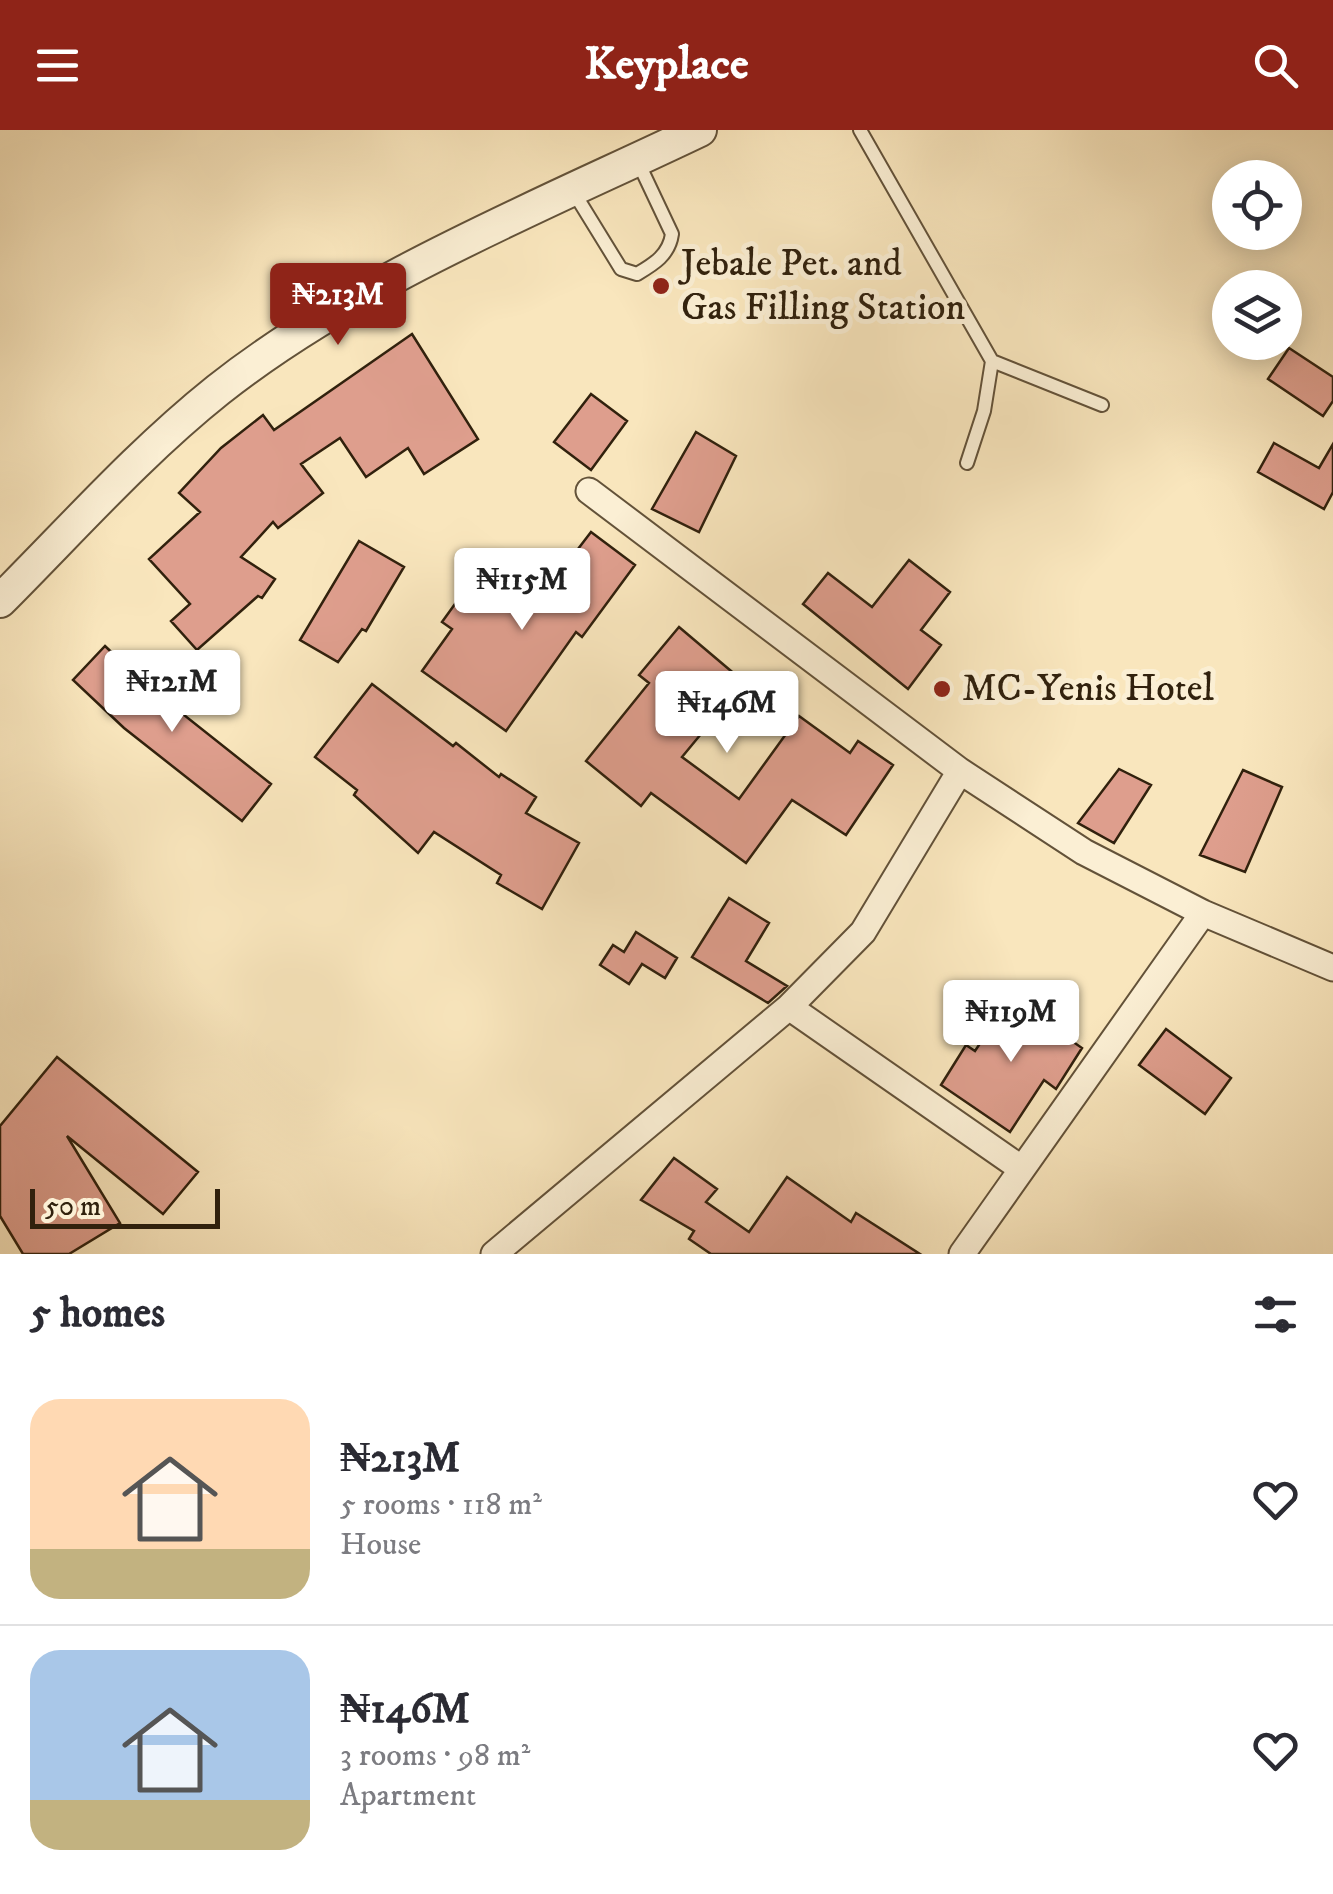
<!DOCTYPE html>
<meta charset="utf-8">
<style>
body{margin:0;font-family:"IM FELL DW Pica",serif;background:#f2f2f3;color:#2b2b33;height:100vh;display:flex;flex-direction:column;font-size:38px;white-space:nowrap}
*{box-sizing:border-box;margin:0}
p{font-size:32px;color:#7c7c81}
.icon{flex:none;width:55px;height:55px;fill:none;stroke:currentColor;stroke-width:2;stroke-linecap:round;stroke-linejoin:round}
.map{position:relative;height:1124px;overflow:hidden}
.details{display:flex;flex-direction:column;background:#fff;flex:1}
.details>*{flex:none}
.buttons{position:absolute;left:1212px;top:30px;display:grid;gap:20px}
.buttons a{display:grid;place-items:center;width:90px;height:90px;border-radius:50%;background:#fff;box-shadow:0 5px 25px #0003;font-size:50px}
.scale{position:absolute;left:30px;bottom:25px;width:190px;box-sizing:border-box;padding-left:10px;border:5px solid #31210d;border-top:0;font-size:28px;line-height:35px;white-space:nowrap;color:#31210d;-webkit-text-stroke:8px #fbefd4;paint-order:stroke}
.price{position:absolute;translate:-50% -85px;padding:0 22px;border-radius:10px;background:#fff;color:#222;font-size:32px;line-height:65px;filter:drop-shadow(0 2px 5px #0008)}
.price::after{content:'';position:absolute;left:50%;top:60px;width:30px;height:22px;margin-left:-15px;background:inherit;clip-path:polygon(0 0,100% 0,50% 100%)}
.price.current{background:#8f2418;color:#fff}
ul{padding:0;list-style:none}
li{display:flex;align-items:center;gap:30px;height:250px;padding:0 30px}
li+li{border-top:2px solid #e1e1e2}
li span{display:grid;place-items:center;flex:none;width:280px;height:200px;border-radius:30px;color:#555}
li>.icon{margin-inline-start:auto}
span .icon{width:120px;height:120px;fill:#fffc;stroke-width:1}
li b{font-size:42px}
h2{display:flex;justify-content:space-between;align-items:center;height:120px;padding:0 30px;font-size:42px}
header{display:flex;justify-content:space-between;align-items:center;height:130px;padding:0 30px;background:#8f2418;color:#fff;font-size:45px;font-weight:700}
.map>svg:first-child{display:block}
.building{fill:#de9e8d;stroke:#31210d;stroke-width:2.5}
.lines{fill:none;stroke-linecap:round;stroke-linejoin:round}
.service-casing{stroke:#635239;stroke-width:16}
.minor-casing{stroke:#635239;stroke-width:29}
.tertiary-casing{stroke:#635239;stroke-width:36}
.service{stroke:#fbefd4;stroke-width:12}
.minor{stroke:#fbefd4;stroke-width:25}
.tertiary{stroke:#fbefd4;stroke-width:32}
.poi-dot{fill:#8f2418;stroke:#fbefd4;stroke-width:4}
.labels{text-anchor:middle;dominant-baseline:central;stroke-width:10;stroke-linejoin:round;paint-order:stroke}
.poi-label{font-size:38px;fill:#31210d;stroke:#fbefd4;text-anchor:start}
</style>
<header><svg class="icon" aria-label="menu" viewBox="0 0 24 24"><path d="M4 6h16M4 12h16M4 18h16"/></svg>Keyplace<svg class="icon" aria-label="search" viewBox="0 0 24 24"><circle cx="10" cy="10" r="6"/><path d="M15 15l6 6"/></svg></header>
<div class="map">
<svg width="1333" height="1124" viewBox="0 0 1333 1124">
<rect width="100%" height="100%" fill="#f9e6bd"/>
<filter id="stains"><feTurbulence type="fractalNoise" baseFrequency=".002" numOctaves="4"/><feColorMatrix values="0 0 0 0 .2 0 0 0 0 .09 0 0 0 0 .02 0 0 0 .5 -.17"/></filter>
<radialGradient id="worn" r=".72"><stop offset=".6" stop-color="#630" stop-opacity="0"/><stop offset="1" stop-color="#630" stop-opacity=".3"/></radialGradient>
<path class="building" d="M412,204L478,309L424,344L408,318L366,347L340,308L301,334L323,363L278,398L273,392L241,427L275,449L262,468L258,466L197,520L171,491L190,474L149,429L200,382L179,363L221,318L263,285L274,300Z
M1289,218L1333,247V271L1323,286L1268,249Z
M591,264L627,291L591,340L554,312Z
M696,302L736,326L699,402L652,379Z
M1274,313L1319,338L1333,314V362L1324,379L1258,342Z
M591,402L635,435L582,507L576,502L506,601L422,541L452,499L442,492L473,449L526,487Z
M359,411L404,437L366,501L362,499L338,532L300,510Z
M909,430L950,462L921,500L941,515L908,559L803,474L828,443L872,477Z
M679,497L744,552L682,627L739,669L799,586L850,623L858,611L893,635L846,705L792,670L746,733L651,663L641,676L586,631L649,553L639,545Z
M105,516L172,580L174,577L271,654L242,691L124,598L73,550Z
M372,554L453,616L456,613L499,647L501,644L536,667L526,683L579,713L542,779L497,753L501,745L434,702L418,723L354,665L357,660L315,627Z
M1119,639L1151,655L1114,713L1078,693Z
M1243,640L1282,657L1245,742L1200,725Z
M729,768L769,793L746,831L787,856L768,873L692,827Z
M636,802L677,828L665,848L642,834L629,854L600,835L613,815L624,822Z
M1010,868L1082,918L1056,959L1044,950L1010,1002L941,955L966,915L975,921Z
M1166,899L1231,948L1205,984L1139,935Z
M57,927L198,1042L163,1084L67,1006L120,1093L69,1124H23L0,1086V996Z
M674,1028L717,1059L706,1072L749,1102L787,1047L851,1092L856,1083L920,1124H711L689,1109L694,1101L641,1070Z"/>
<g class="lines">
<g class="service-casing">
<path id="service" d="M860,0L992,231L984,281L967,333
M573,61L621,139L637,144C654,134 669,125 672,104L638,32
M992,231L1102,275"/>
</g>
<g class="minor-casing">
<path id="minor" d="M589,361L960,641L1084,722L1203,783L1333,838
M789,877L1022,1039
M494,1124L789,877L863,802L960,641
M962,1124L1203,783"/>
</g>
<g class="tertiary-casing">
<path id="tertiary" d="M0,471C71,400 139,323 218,260C357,150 541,76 700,0"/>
</g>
<use href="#service" class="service"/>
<use href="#minor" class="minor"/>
<use href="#tertiary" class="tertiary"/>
</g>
<g class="poi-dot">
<circle cx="661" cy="156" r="10"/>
<circle cx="942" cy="559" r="10"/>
</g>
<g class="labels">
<g class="poi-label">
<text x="681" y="134">Jebale Pet. and<tspan x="681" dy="44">Gas Filling Station</tspan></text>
<text x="962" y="559">MC-Yenis Hotel</text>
</g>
</g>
<rect width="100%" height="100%" filter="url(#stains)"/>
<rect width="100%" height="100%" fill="url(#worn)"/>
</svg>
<div class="buttons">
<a><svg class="icon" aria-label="locate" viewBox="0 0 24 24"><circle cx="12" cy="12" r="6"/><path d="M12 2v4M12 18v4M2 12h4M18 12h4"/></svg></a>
<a><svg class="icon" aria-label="layers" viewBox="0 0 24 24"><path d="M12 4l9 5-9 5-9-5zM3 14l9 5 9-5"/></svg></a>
</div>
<div class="scale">50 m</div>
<b class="price current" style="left:338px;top:218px">₦213M</b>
<b class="price" style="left:522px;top:503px">₦115M</b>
<b class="price" style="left:172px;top:605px">₦121M</b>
<b class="price" style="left:727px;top:626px">₦146M</b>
<b class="price" style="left:1011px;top:935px">₦119M</b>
</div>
<section class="details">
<h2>5 homes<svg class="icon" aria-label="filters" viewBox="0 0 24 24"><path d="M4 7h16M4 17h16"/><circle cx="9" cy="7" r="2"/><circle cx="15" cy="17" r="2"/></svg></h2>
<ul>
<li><span style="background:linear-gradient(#ffd9b3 75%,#c2b280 0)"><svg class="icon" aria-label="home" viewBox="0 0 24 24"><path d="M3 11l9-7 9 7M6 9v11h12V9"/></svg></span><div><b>₦213M</b><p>5 rooms · 118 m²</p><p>House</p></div><svg class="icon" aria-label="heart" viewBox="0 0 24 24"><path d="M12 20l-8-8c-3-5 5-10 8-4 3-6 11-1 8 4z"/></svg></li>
<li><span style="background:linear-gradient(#a9c7e8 75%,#c2b280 0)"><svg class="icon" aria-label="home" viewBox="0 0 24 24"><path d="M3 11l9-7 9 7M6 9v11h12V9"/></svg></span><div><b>₦146M</b><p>3 rooms · 98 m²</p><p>Apartment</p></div><svg class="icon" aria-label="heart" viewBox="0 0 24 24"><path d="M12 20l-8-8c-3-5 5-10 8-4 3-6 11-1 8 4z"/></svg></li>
</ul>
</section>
